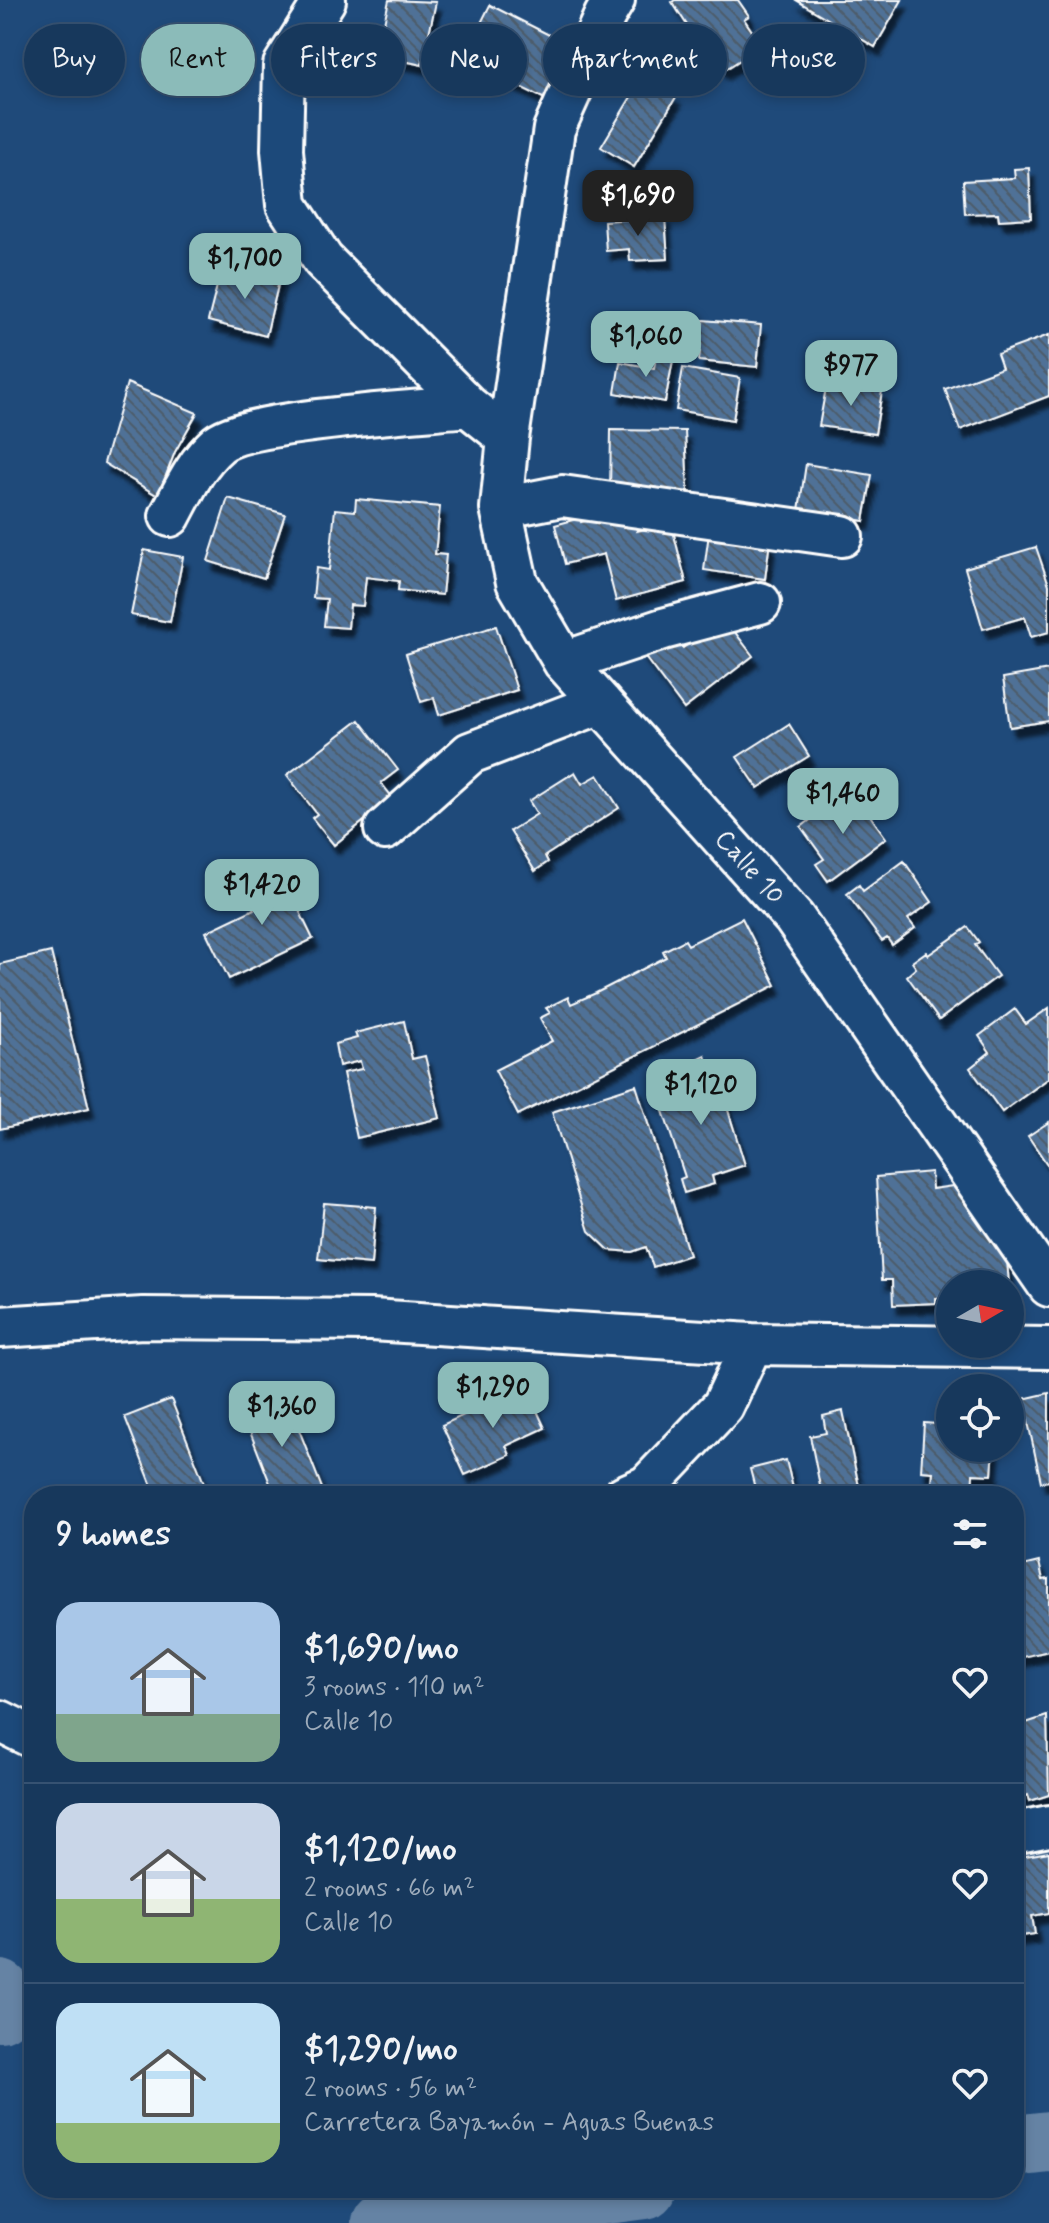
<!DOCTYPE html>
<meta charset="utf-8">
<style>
body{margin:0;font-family:Mynerve,sans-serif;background:#203f62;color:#f1f3f6;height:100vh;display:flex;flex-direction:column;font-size:30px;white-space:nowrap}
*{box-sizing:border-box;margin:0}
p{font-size:26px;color:#9eacbb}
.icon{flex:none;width:44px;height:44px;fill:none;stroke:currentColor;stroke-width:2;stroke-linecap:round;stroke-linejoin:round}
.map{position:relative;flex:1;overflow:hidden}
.sheet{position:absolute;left:24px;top:1486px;width:1000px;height:712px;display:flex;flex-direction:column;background:#17385c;border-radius:32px;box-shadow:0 4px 12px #0003,0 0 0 2px #365272}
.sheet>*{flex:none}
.hud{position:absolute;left:24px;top:24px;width:1002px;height:72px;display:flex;gap:16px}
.needle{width:52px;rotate:81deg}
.controls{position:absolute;left:936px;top:1270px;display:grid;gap:16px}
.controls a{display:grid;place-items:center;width:88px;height:88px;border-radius:50%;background:#17385c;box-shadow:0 4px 12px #0003,0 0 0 2px #365272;font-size:40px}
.price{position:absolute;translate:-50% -68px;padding:0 18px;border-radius:16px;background:#8bbbb9;color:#111;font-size:26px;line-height:52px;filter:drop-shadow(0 2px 4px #0008)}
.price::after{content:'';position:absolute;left:50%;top:48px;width:24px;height:18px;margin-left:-12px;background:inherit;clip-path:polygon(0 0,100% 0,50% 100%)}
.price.current{background:#222;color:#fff}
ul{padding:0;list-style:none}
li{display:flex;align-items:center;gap:24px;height:200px;padding:0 32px}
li+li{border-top:2px solid #365272}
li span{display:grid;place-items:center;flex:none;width:224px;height:160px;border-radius:24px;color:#555}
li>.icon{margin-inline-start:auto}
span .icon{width:96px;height:96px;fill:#fffc;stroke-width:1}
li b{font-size:34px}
h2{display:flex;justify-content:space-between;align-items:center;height:96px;padding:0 32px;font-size:34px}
.pill{padding:0 28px;border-radius:36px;background:#17385c;box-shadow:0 4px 12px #0003,0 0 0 2px #365272;font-size:28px;line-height:72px}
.pill.current{background:#8bbbb9;color:#111}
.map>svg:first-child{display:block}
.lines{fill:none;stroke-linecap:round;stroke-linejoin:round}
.river{stroke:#6583a4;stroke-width:62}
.building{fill:url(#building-back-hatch);stroke:#fff;stroke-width:2;filter:url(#shadow)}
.minor-casing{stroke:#fff;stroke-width:46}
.minor{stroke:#1f4a7a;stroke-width:40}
.labels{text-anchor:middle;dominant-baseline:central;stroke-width:6;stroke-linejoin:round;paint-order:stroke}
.street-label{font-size:26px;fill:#fff;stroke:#1f4a7a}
</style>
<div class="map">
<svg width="1049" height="2223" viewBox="0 0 1049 2223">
<defs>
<pattern id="building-back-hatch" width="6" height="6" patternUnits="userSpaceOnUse" patternTransform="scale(2)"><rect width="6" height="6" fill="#507197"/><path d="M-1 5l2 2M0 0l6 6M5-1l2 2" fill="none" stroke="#4e5b6a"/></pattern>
<filter id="shadow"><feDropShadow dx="5" dy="9" stdDeviation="2" flood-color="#0009"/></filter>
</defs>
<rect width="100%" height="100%" fill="#1f4a7a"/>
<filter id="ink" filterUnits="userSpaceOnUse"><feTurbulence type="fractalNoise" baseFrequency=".0125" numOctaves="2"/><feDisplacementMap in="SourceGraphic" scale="16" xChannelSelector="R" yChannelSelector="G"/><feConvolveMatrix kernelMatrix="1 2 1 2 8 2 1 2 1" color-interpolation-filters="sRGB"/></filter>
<g filter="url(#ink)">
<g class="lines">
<path class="river" d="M0,1991L4,1998L0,2011
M1014,2146L1049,2142
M382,2223L645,2188"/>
</g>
<path class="building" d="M389,0L436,2L422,65L377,55Z
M675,0H738L749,16L744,19L762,46L723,71L704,43L700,45L672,2Z
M796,0H902L875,47Z
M490,5L577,49L551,102L463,59Z
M643,77L676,97L634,167L601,147Z
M1029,168L1031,218L999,220L998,213L965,214L963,181L1015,178L1014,169Z
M665,217L668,259L630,261L629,249L606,251L604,221Z
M240,267L280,277L266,336L208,321L220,274L237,278Z
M703,320L761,325L757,367L699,361Z
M1049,335V396L960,430L945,389L1002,368L997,354Z
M657,352L674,355L665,402L615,393L620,362L654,368Z
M683,368L740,378L733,420L676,410Z
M827,382L882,391L875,434L819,426Z
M127,383L197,413L175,452L158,496L104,463Z
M611,430L685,431L688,492L610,491Z
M806,464L872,475L864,521L799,510Z
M228,498L285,514L264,578L208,561Z
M356,499L440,507L435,554L446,555L442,595L398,590L399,581L366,577L363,606L350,605L348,628L324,626L327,599L313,598L316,568L329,570L335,509L355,511Z
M603,517L605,524L611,522L612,525L634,519L637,531L671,523L686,582L616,601L604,554L565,564L555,525L580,518L581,522Z
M709,533L770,541L765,579L704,570Z
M1036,547L1049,585V632L1031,637L1025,617L983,629L965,568Z
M144,550L183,557L170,622L131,615Z
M725,619L753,656L684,709L641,652L670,631L683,648Z
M496,626L517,690L439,715L434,698L421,702L406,654Z
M1049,670V721L1010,727L1003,678Z
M359,720L398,770L381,783L393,798L334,845L312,818L317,814L287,775Z
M789,724L809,756L758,788L737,757Z
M575,772L582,784L598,775L619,808L545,856L548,862L535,871L510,831L537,814L529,801Z
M856,796L886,838L828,881L816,864L824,859L801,827L829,806L834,813Z
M904,861L932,902L908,919L915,928L892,945L887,938L882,941L847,894L859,885L863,891Z
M291,870L305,898L295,902L313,939L229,979L206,932L254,909L245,891Z
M742,918L776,985L518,1115L495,1070L552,1041L540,1018L550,1013L546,1008L568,997L571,1004L596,993L666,957L663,951L685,940L688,945Z
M968,927L979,942L975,945L998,976L939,1020L907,976L916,968L912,962L926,952L928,955Z
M51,952L89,1108L0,1129V964Z
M1049,1008V1078L1002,1112L970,1068L990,1052L979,1036L1015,1009L1026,1024Z
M404,1021L412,1059L425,1056L440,1118L357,1138L343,1073L362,1069L360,1061L339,1066L335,1044L357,1038L355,1033Z
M705,1055L712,1079L718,1078L745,1165L712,1176L714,1184L684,1193L680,1179L685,1177L658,1096L686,1088L678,1062L683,1060L684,1065Z
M636,1085L689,1255L653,1267L646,1247L632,1252L609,1250L589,1231L552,1112Z
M1049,1122V1167L1028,1136Z
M931,1172L932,1189L966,1184L1006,1249L1009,1284H950V1297L936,1298V1303L893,1305L892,1280H882L876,1177Z
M324,1203L376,1207L371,1264L318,1259Z
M526,1387L545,1428L506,1446L510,1455L465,1475L442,1425Z
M1049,1393V1481L1041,1482L1023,1399Z
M285,1394L325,1496H275L242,1411Z
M171,1399L209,1496H156L125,1417Z
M843,1411L861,1496H822L810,1436L826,1433L823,1416Z
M924,1423L950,1425V1448H994L992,1475L973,1474L972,1496H931L933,1472L921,1471Z
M786,1460L795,1496H757L750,1469Z
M1039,1562L1043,1580L1049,1579V1651L1014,1659V1568Z
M1047,1716L1049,1795L1030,1801L1028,1795L1014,1800V1719L1021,1717L1023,1724Z
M1049,1852V1913L1032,1916L1035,1934L1014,1937V1858Z"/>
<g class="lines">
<g class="minor-casing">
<path id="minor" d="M325,0L284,65L282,150L287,205L323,260L468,406L508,438L501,508L517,582L564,662L794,918L1049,1286
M508,438L554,129L605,15L614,0
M501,508L562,496L842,536
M170,516C184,490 196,463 218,444C247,420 422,411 468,406
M564,662L663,629L760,603
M385,829L470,753L601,703
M0,1327L143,1318L371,1320L752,1344L1049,1348
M624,1496L647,1486L723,1406L752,1344
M0,1721L34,1738
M1014,1833L1049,1826"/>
</g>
<use href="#minor" class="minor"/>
</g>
</g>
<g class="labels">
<g class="street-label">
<text transform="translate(749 868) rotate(48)">Calle 10</text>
</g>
</g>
</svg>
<div class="controls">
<a><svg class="needle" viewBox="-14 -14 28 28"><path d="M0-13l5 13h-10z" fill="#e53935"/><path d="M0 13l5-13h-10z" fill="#9eacbb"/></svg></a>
<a><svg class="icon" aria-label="locate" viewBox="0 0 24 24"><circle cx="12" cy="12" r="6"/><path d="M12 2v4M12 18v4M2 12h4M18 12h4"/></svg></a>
</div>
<b class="price current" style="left:638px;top:238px">$1,690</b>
<b class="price" style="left:245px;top:301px">$1,700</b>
<b class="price" style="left:646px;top:379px">$1,060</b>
<b class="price" style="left:851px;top:408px">$977</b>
<b class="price" style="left:843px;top:836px">$1,460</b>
<b class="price" style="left:262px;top:927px">$1,420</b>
<b class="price" style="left:701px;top:1127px">$1,120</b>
<b class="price" style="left:493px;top:1430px">$1,290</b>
<b class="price" style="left:282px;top:1449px">$1,360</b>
<div class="hud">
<a class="pill">Buy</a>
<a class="pill current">Rent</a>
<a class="pill">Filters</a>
<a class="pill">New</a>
<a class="pill">Apartment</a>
<a class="pill">House</a>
</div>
<section class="sheet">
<h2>9 homes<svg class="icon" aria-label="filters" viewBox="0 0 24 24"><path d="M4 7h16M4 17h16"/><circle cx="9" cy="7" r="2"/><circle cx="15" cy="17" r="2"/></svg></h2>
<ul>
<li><span style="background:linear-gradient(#a9c7e8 70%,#7fa58c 0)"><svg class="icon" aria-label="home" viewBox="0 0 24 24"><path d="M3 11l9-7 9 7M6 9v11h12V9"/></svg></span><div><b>$1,690/mo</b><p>3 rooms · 110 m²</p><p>Calle 10</p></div><svg class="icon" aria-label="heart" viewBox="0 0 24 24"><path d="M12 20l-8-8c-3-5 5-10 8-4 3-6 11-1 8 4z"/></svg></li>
<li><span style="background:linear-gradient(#c9d6e8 60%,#8fb573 0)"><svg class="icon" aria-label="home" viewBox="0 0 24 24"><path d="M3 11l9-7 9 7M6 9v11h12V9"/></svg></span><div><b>$1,120/mo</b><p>2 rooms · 66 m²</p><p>Calle 10</p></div><svg class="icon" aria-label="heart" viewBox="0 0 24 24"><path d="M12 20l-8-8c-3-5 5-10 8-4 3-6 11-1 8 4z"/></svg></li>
<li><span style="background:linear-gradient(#bfe0f5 75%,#8fb573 0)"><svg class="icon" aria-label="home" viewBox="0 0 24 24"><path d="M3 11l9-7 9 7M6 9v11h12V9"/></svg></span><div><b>$1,290/mo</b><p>2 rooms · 56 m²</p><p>Carretera Bayamón - Aguas Buenas</p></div><svg class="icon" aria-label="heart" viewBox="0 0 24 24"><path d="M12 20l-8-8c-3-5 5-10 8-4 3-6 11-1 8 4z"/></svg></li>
</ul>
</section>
</div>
